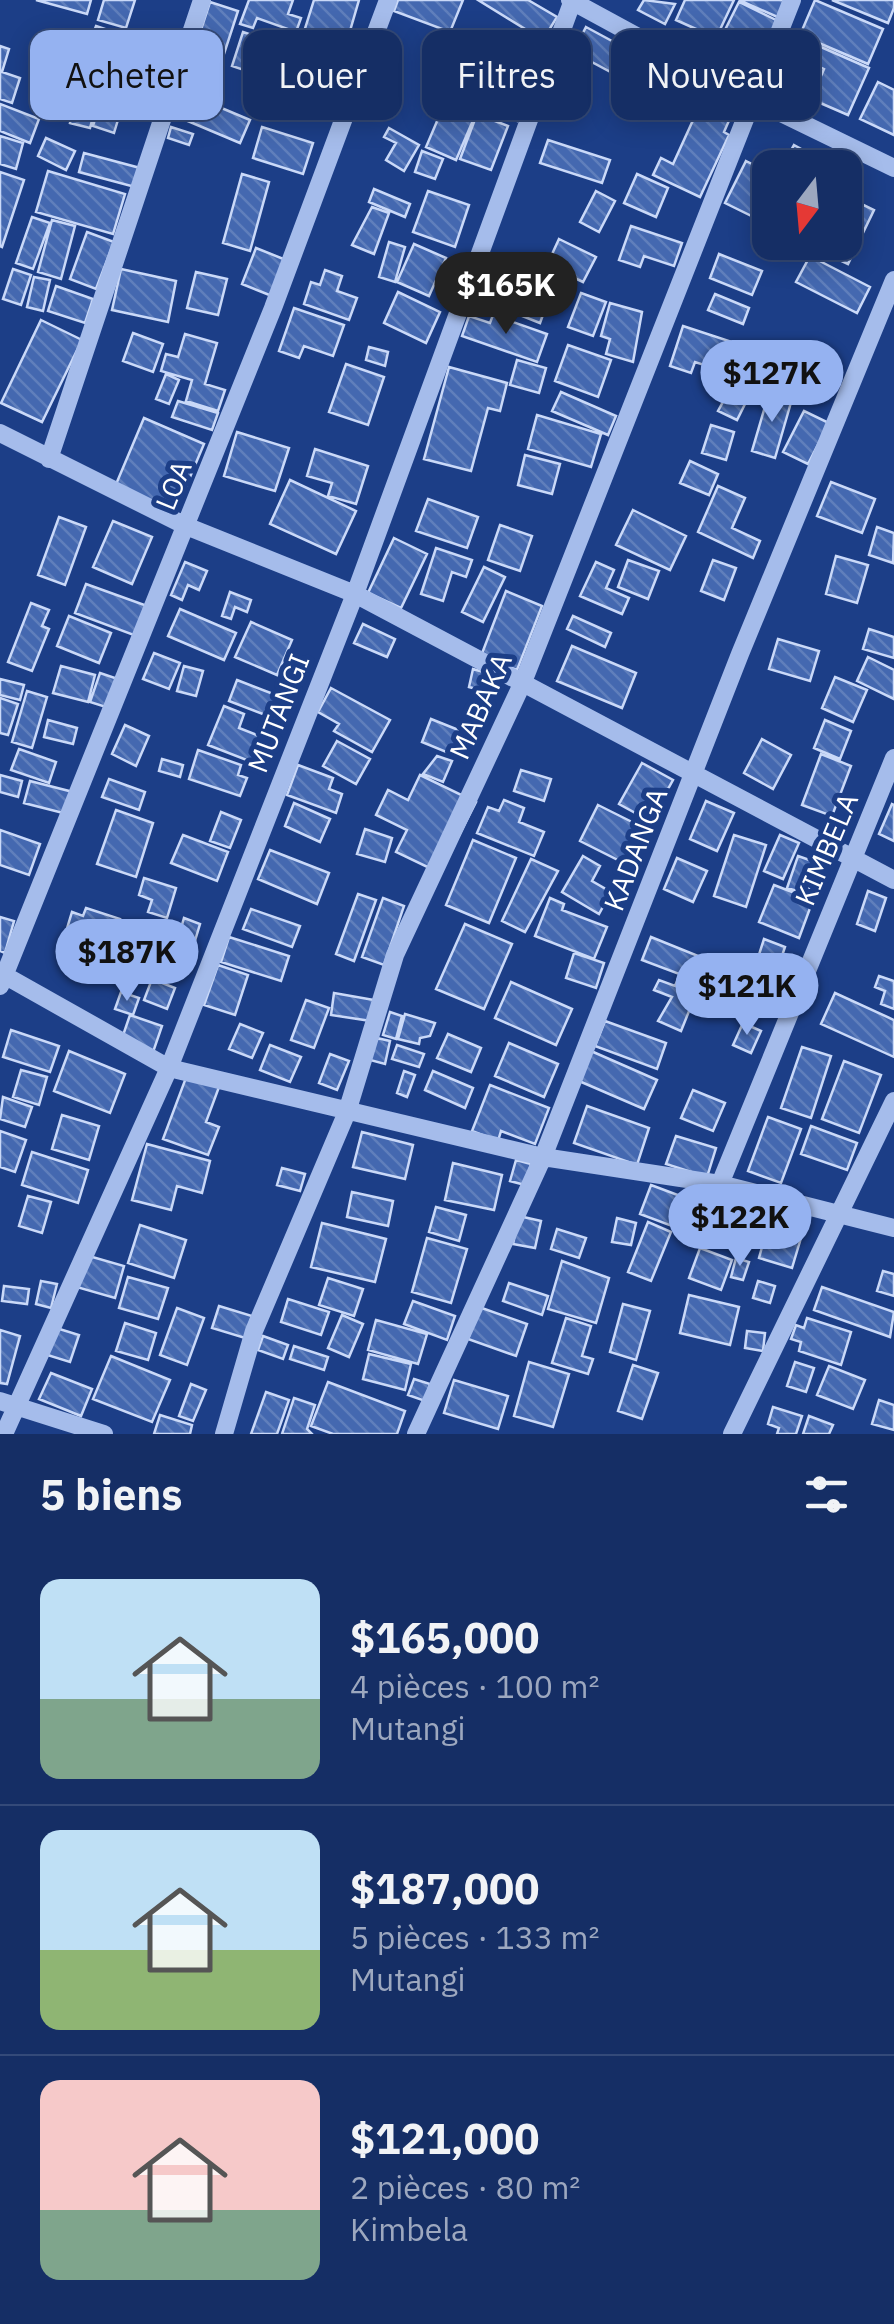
<!DOCTYPE html>
<html lang="fr">
<meta charset="utf-8">
<style>
body{margin:0;font-family:"IBM Plex Sans",sans-serif;background:#223a6e;color:#f1f3f6;height:100vh;display:flex;flex-direction:column;font-size:38px;white-space:nowrap}
*{box-sizing:border-box;margin:0}
p{font-size:32px;color:#9da8bf}
.icon{flex:none;width:55px;height:55px;fill:none;stroke:currentColor;stroke-width:2;stroke-linecap:round;stroke-linejoin:round}
.map{position:relative;height:1434px;overflow:hidden}
.sheet{display:flex;flex-direction:column;background:#152e65;flex:1}
.sheet>*{flex:none}
.banner{position:absolute;left:30px;top:30px;width:835px;height:90px;display:flex;gap:20px}
.needle{width:65px;rotate:196deg}
.fabs{position:absolute;left:752px;top:150px;display:grid;gap:20px}
.fabs a{display:grid;place-items:center;width:110px;height:110px;border-radius:20px;background:#152e65;box-shadow:0 5px 25px #0003,0 0 0 2px #344a79;font-size:50px}
.price{position:absolute;translate:-50% -85px;padding:0 22px;border-radius:35px;background:#95b2f1;color:#111;font-size:32px;line-height:65px;filter:drop-shadow(0 2px 5px #0008)}
.price::after{content:'';position:absolute;left:50%;top:60px;width:30px;height:22px;margin-left:-15px;background:inherit;clip-path:polygon(0 0,100% 0,50% 100%)}
.price.current{background:#222;color:#fff}
ul{padding:0;list-style:none}
li{display:flex;align-items:center;gap:30px;height:250px;padding:0 40px}
li+li{border-top:2px solid #344a79}
li span{display:grid;place-items:center;flex:none;width:280px;height:200px;border-radius:20px;color:#555}
li>.icon{margin-inline-start:auto}
span .icon{width:120px;height:120px;fill:#fffc;stroke-width:1}
li b{font-size:42px}
h2{display:flex;justify-content:space-between;align-items:center;height:120px;padding:0 40px;font-size:42px}
.pill{padding:0 35px;border-radius:20px;background:#152e65;box-shadow:0 5px 25px #0003,0 0 0 2px #344a79;font-size:35px;line-height:90px}
.pill.current{background:#95b2f1;color:#111}
.map>svg:first-child{display:block}
.building{fill:url(#building-back-hatch);stroke:#cad9f8;stroke-width:2.5}
.lines{fill:none;stroke-linecap:round;stroke-linejoin:round}
.minor{stroke:#a5bceb;stroke-width:18}
.labels{text-anchor:middle;dominant-baseline:central;stroke-width:10;stroke-linejoin:round;paint-order:stroke}
.street-label{font-size:28px;fill:#fff;stroke:#1c3e87}
</style>
<div class="map">
<svg width="894" height="1434" viewBox="0 0 894 1434">
<defs>
<pattern id="building-back-hatch" width="6" height="6" patternUnits="userSpaceOnUse" patternTransform="scale(2.5)"><rect width="6" height="6" fill="#4468b0"/><path d="M-1 5l2 2M0 0l6 6M5-1l2 2" fill="none" stroke="#607fbc"/></pattern>
</defs>
<rect width="100%" height="100%" fill="#1c3e87"/>
<path class="building" d="M36,0H91L87,14Z
M104,0H135L126,28L98,20Z
M249,0H293L288,14L301,18L296,32L257,18L253,28L240,24Z
M314,0H359L345,48L303,35Z
M398,0H463L450,32L394,11Z
M478,0H528L557,17L543,40Z
M644,0L675,4L665,24L638,10Z
M685,0H734L716,38L676,20Z
M739,0H790L782,19Z
M815,0L883,29L868,64L800,35Z
M832,0H894V8L888,23Z
M210,2L238,11L224,54L196,45Z
M739,2L780,22L765,54L723,34Z
M96,26L176,53L167,81L86,53Z
M586,27L636,54L622,78L573,52Z
M243,32L270,41L259,75L232,66Z
M814,44L869,68L848,115L811,99L824,69L807,61Z
M0,46L9,49L2,72L20,78L12,103L0,99Z
M644,63L689,85L677,110L632,88Z
M473,64L529,84L517,121L444,96L453,70L469,76Z
M277,66L332,87L323,109L269,88Z
M878,82L894,90V135L860,119Z
M106,83L127,90L114,133L93,126Z
M705,94L735,107L724,132L729,135L700,197L653,175L661,158L673,164Z
M77,96L97,102L90,128L70,123Z
M193,96L250,120L240,143L183,119Z
M0,104L39,119L30,143L0,131Z
M444,105L474,118L456,160L426,147Z
M477,114L508,126L491,170L460,159Z
M171,127L193,134L189,145L168,138Z
M262,127L313,143L303,174L253,158Z
M389,128L419,145L404,171L386,160L396,143L384,137Z
M0,136L23,143L16,169L0,164Z
M46,138L75,151L66,170L38,156Z
M548,140L610,160L602,183L540,163Z
M794,145L823,161L819,168L783,165Z
M422,151L443,159L435,179L415,172Z
M84,153L140,168L135,187L79,172Z
M746,161L770,173L762,194L770,198V225L725,203Z
M48,171L125,194L113,234L36,212Z
M0,172L24,180L2,247L0,246Z
M242,174L269,182L250,251L223,243Z
M637,174L668,188L656,217L624,203Z
M374,189L410,204L405,217L369,202Z
M428,191L469,205L455,247L413,232Z
M596,191L615,201L599,232L580,222Z
M845,196L874,210L848,264L818,250L822,242H845Z
M372,207L389,213L374,254L352,245Z
M32,217L50,223L33,269L16,263Z
M52,220L75,226L61,279L38,272Z
M631,226L682,243L674,266L644,256L640,267L619,260Z
M87,232L114,242L96,289L70,279Z
M559,239L596,257L583,282L547,265Z
M389,242L405,247L395,282L379,277Z
M414,244L446,258L429,296L397,282Z
M256,248L286,260L272,296L242,284Z
M719,254L762,271L752,295L710,278Z
M810,256L870,287L857,313L796,282Z
M492,267L552,290L540,323L479,299Z
M13,269L31,275L21,305L3,299Z
M121,269L176,281L168,322L112,310Z
M325,270L342,276L337,291L357,298L349,320L304,304L311,282L320,285Z
M196,272L227,279L218,315L187,308Z
M34,277L50,280L43,311L27,307Z
M56,286L93,299L85,323L48,311Z
M398,292L440,312L426,343L384,323Z
M581,293L606,302L593,336L568,327Z
M715,294L749,308L743,324L708,310Z
M610,303L642,312L633,362L606,354L610,339L601,336Z
M294,308L344,325L333,356L304,346L299,358L279,351Z
M493,315L547,334L537,362L462,336L469,316L490,323Z
M41,320L82,340L42,422L1,403Z
M683,326L732,342L723,371L695,362L691,373L670,366Z
M133,333L163,344L153,372L123,361Z
M185,334L217,343L205,384L225,390L218,411L186,401L192,380L161,371L166,354L178,357Z
M568,345L611,360L598,397L555,381Z
M369,347L388,352L385,366L366,360Z
M517,360L546,368L539,393L510,385Z
M346,364L384,377L368,425L329,412Z
M449,367L507,383L500,411L488,408L471,471L424,459Z
M166,374L179,380L169,404L156,399Z
M729,391L747,400L737,420L718,411Z
M561,392L616,416L608,435L552,411Z
M769,393L792,399L775,458L752,451Z
M178,401L218,413L212,430L172,417Z
M804,411L829,423L808,464L783,452Z
M537,415L601,434L591,467L528,449Z
M144,418L204,444L174,515L114,489Z
M711,425L734,432L726,460L702,453Z
M237,432L289,448L275,491L224,476Z
M315,449L368,466L356,504L328,496L332,483L307,476Z
M525,455L560,464L552,494L518,485Z
M690,461L718,474L709,495L680,483Z
M290,480L356,511L336,554L270,524Z
M831,482L875,499L862,533L817,516Z
M718,486L745,498L732,528L760,541L753,558L698,532Z
M428,499L478,517L467,548L416,531Z
M633,510L686,536L670,570L616,545Z
M59,517L86,527L65,585L38,575Z
M113,521L152,537L132,584L93,567Z
M500,525L532,536L520,571L488,560Z
M877,527L894,533L893,563L869,555Z
M394,538L427,554L401,608L368,593Z
M436,548L472,560L466,577L452,572L443,601L421,594Z
M836,556L868,565L857,603L826,594Z
M628,560L659,571L648,599L618,587Z
M713,560L736,568L724,600L701,591Z
M185,562L207,571L199,590L188,585L182,600L171,595Z
M596,562L614,570L606,588L629,598L622,614L580,596Z
M484,567L505,577L483,622L462,612Z
M86,584L150,607L139,637L75,613Z
M506,591L542,606L517,670L481,656Z
M230,592L251,600L247,612L235,607L231,619L222,616Z
M31,603L49,610L42,626L49,629L32,671L8,662Z
M180,609L236,633L224,660L168,636Z
M69,616L111,633L99,663L57,646Z
M573,616L611,633L605,647L567,629Z
M251,622L292,640L277,675L235,657Z
M363,624L395,639L387,657L354,643Z
M869,629L894,637V658L863,649Z
M778,639L819,651L810,681L769,669Z
M572,646L636,673L622,708L557,681Z
M154,653L180,663L169,689L143,679Z
M868,657L894,670V699L857,681Z
M61,666L95,675L88,702L53,693Z
M184,666L203,671L196,696L177,691Z
M473,669L497,676L492,693L469,687Z
M100,673L118,679L109,708L90,702Z
M835,677L867,690L853,722L822,708Z
M0,679L24,685L20,700L0,695Z
M237,680L289,700L281,721L229,701Z
M331,688L390,720L372,752L334,731L339,724L318,712Z
M27,691L47,697L32,748L12,742Z
M0,698L18,704L8,735L0,733Z
M224,706L244,714L239,728L267,739L257,764L208,745Z
M431,719L461,731L451,754L422,742Z
M48,720L77,728L73,744L44,737Z
M825,720L851,731L840,759L814,748Z
M125,725L149,736L136,766L112,754Z
M762,739L791,755L773,789L744,773Z
M337,741L370,759L356,784L323,766Z
M19,749L56,762L49,783L11,770Z
M198,750L241,765L238,775L247,778L240,796L189,779Z
M821,754L851,766L832,816L802,805Z
M437,756L452,761L443,782L423,774Z
M162,759L183,765L180,777L159,771Z
M642,763L673,780L650,821L619,804Z
M298,765L333,778L329,789L342,794L336,813L287,795Z
M521,770L551,779L544,801L514,791Z
M0,775L22,781L18,797L0,792Z
M420,775L476,802L440,873L396,852L407,830L376,815L388,790L408,800Z
M109,779L145,792L139,810L102,797Z
M30,781L73,792L67,814L24,803Z
M504,800L524,808L519,822L544,832L534,856L477,833L488,807L499,811Z
M706,801L734,813L717,851L690,839Z
M294,803L330,819L320,842L285,826Z
M892,804L894,805V841L879,834Z
M598,805L652,832L634,868L580,841Z
M116,810L153,823L136,877L97,864Z
M221,812L241,820L230,848L210,841Z
M365,829L392,838L385,862L357,854Z
M0,830L40,844L29,875L0,865Z
M183,835L228,852L217,881L171,863Z
M734,835L766,845L746,907L714,896Z
M780,835L799,843L783,879L764,871Z
M473,840L516,858L489,923L446,905Z
M270,850L329,873L317,904L258,879Z
M583,856L600,866L592,881L611,892L599,914L562,892Z
M798,856L818,863L807,894L787,888Z
M677,858L707,871L693,902L664,889Z
M531,859L558,871L525,932L502,921Z
M144,878L176,888L167,918L148,912L152,900L139,895Z
M774,885L813,900L799,938L759,922Z
M868,891L886,898L875,931L857,924Z
M358,894L376,900L354,961L336,954Z
M383,898L404,906L384,965L362,957Z
M550,898L564,904L562,910L607,927L594,959L535,936Z
M86,908L120,919L104,969L59,955L72,912L83,916Z
M251,909L300,926L292,947L243,929Z
M0,917L14,921L5,953L0,951Z
M184,918L200,924L191,954L175,949Z
M465,924L512,944L484,1009L436,989Z
M229,937L289,956L281,981L221,962Z
M651,937L703,958L695,980L642,960Z
M764,939L785,947L778,968L757,961Z
M574,953L604,963L596,988L566,978Z
M724,956L783,974L777,994L718,977Z
M218,965L248,975L235,1015L204,1005Z
M679,976L700,984L681,1031L658,1021L672,997L654,990L659,980L675,986Z
M879,976L894,981V1009L881,1004L885,991L875,987Z
M152,979L175,988L167,1009L144,1000Z
M511,982L572,1009L556,1045L495,1018Z
M121,992L139,998L133,1015L115,1009Z
M334,993L374,1000L371,1021L331,1015Z
M835,993L894,1020V1057L821,1024Z
M306,1000L329,1008L314,1048L291,1040Z
M390,1012L402,1016L396,1039L383,1035Z
M405,1014L435,1023L430,1036L420,1038L419,1044L398,1039Z
M130,1015L162,1026L151,1058L119,1047Z
M605,1021L666,1043L657,1069L595,1046Z
M743,1023L761,1031L751,1053L733,1045Z
M240,1024L263,1033L252,1058L229,1049Z
M11,1030L59,1046L50,1072L3,1057Z
M448,1034L481,1048L471,1072L437,1058Z
M377,1038L390,1041L385,1064L370,1060Z
M509,1043L558,1064L544,1097L495,1076Z
M270,1045L301,1057L290,1082L260,1070Z
M397,1045L424,1054L419,1067L392,1059Z
M802,1047L831,1056L811,1118L781,1108Z
M69,1051L125,1074L110,1113L54,1091Z
M591,1051L657,1080L644,1109L579,1081Z
M330,1054L349,1061L337,1090L319,1083Z
M844,1061L881,1075L859,1133L822,1119Z
M21,1070L47,1077L39,1105L13,1097Z
M404,1071L415,1075L407,1097L397,1093Z
M433,1071L473,1088L465,1108L425,1090Z
M187,1075L219,1087L206,1122L219,1127L208,1155L163,1139Z
M490,1085L549,1108L535,1144L501,1131L498,1141L472,1131Z
M693,1090L725,1103L713,1131L681,1118Z
M3,1097L32,1107L25,1127L0,1119Z
M587,1106L649,1128L637,1165L574,1143Z
M62,1115L99,1126L89,1160L52,1149Z
M768,1117L801,1129L781,1183L748,1171Z
M811,1126L857,1143L847,1170L801,1154Z
M0,1131L26,1140L15,1172L0,1167Z
M362,1132L413,1145L405,1179L353,1167Z
M676,1136L716,1148L707,1177L666,1164Z
M147,1144L210,1161L202,1193L177,1186L171,1210L132,1200Z
M32,1152L88,1170L78,1203L22,1185Z
M516,1160L531,1164L525,1185L510,1181Z
M453,1163L502,1175L494,1210L445,1200Z
M282,1168L305,1174L300,1191L277,1185Z
M651,1185L691,1200L680,1229L640,1214Z
M352,1192L393,1201L388,1226L347,1217Z
M28,1196L51,1202L42,1233L19,1226Z
M704,1198L735,1207L727,1239L695,1230Z
M436,1207L466,1215L459,1241L429,1232Z
M772,1211L806,1221L792,1268L759,1258Z
M519,1216L541,1221L535,1248L513,1244Z
M617,1218L636,1223L631,1245L612,1242Z
M648,1222L671,1232L651,1281L628,1272Z
M322,1223L386,1239L375,1282L311,1267Z
M140,1225L186,1240L174,1278L128,1263Z
M557,1229L586,1238L579,1258L551,1249Z
M427,1238L467,1249L451,1303L412,1292Z
M700,1248L732,1260L721,1290L689,1278Z
M82,1254L124,1266L115,1298L73,1286Z
M736,1258L749,1262L743,1280L731,1277Z
M562,1261L609,1278L596,1323L548,1309Z
M883,1271L894,1274V1296L877,1291Z
M128,1277L168,1288L158,1319L119,1308Z
M328,1278L363,1289L354,1316L319,1305Z
M41,1281L57,1284L51,1308L36,1304Z
M758,1281L775,1286L770,1303L753,1298Z
M509,1283L548,1296L542,1315L503,1301Z
M4,1286L29,1289L27,1304L2,1301Z
M822,1287L894,1312L890,1337L814,1310Z
M689,1295L739,1307L730,1345L680,1333Z
M288,1299L329,1312L321,1335L281,1322Z
M413,1301L455,1316L447,1340L404,1324Z
M623,1304L650,1311L636,1360L610,1352Z
M219,1306L252,1316L245,1338L212,1328Z
M479,1307L527,1324L516,1356L468,1339Z
M177,1308L204,1318L187,1365L160,1355Z
M342,1315L363,1324L349,1357L328,1348Z
M566,1318L591,1326L582,1356L593,1359L588,1374L552,1363Z
M807,1318L851,1332L841,1365L799,1351L801,1342L791,1339L796,1325L804,1328Z
M376,1320L427,1334L418,1364L368,1350Z
M125,1323L156,1333L148,1360L116,1351Z
M53,1327L79,1335L70,1362L44,1354Z
M0,1330L20,1336L7,1384L0,1383Z
M747,1331L765,1333L763,1351L745,1348Z
M263,1336L288,1345L283,1359L258,1350Z
M294,1346L328,1357L324,1370L290,1359Z
M369,1354L411,1364L405,1390L363,1379Z
M111,1356L170,1380L152,1422L93,1399Z
M529,1362L569,1374L553,1427L514,1416Z
M795,1362L814,1368L806,1392L787,1386Z
M633,1365L658,1373L642,1419L618,1411Z
M829,1366L865,1380L853,1409L817,1395Z
M51,1373L92,1389L81,1416L39,1399Z
M414,1379L430,1384L425,1401L408,1395Z
M454,1380L508,1396L498,1429L444,1413Z
M328,1382L405,1411L397,1434H333L311,1426Z
M191,1384L206,1390L193,1421L179,1416Z
M266,1392L289,1400L277,1434H251Z
M294,1398L315,1405L307,1429L312,1434H282Z
M879,1400L894,1405V1430L872,1424Z
M773,1407L802,1416L796,1434H777L779,1428L768,1424Z
M160,1415L192,1425L190,1434H154Z
M809,1416L833,1425L829,1434H803Z"/>
<g class="lines">
<path class="minor" d="M570,0L752,99L894,168
M0,433L186,526L355,594L894,880
M49,459L202,0
M4,975L169,1068L543,1157L720,1184L894,1228
M0,986L273,308L388,0
M720,1184L894,758
M0,1401L104,1434
M4,1434L169,1068L355,594L573,0
M224,1434L254,1331L347,1112L395,955L523,682L792,0
M416,1434L543,1157L740,654L894,280
M732,1434L894,1101"/>
</g>
<g class="labels">
<g class="street-label">
<text transform="translate(173 485) rotate(-68)">LOA</text>
<text transform="translate(480 706) rotate(-66)">MABAKA</text>
<text transform="translate(278 713) rotate(-69)">MUTANGI</text>
<text transform="translate(635 849) rotate(-69)">KADANGA</text>
<text transform="translate(826 849) rotate(-67)">KIMBELA</text>
</g>
</g>
</svg>
<div class="fabs">
<a><svg class="needle" viewBox="-14 -14 28 28"><path d="M0-13l5 13h-10z" fill="#e53935"/><path d="M0 13l5-13h-10z" fill="#9da8bf"/></svg></a>
</div>
<b class="price current" style="left:506px;top:337px">$165K</b>
<b class="price" style="left:772px;top:425px">$127K</b>
<b class="price" style="left:127px;top:1004px">$187K</b>
<b class="price" style="left:747px;top:1038px">$121K</b>
<b class="price" style="left:740px;top:1269px">$122K</b>
<div class="banner">
<a class="pill current">Acheter</a>
<a class="pill">Louer</a>
<a class="pill">Filtres</a>
<a class="pill">Nouveau</a>
</div>
</div>
<section class="sheet">
<h2>5 biens<svg class="icon" aria-label="filters" viewBox="0 0 24 24"><path d="M4 7h16M4 17h16"/><circle cx="9" cy="7" r="2"/><circle cx="15" cy="17" r="2"/></svg></h2>
<ul>
<li><span style="background:linear-gradient(#bfe0f5 60%,#7fa58c 0)"><svg class="icon" aria-label="home" viewBox="0 0 24 24"><path d="M3 11l9-7 9 7M6 9v11h12V9"/></svg></span><div><b>$165,000</b><p>4 pièces · 100 m²</p><p>Mutangi</p></div></li>
<li><span style="background:linear-gradient(#bfe0f5 60%,#8fb573 0)"><svg class="icon" aria-label="home" viewBox="0 0 24 24"><path d="M3 11l9-7 9 7M6 9v11h12V9"/></svg></span><div><b>$187,000</b><p>5 pièces · 133 m²</p><p>Mutangi</p></div></li>
<li><span style="background:linear-gradient(#f6c9c9 65%,#7fa58c 0)"><svg class="icon" aria-label="home" viewBox="0 0 24 24"><path d="M3 11l9-7 9 7M6 9v11h12V9"/></svg></span><div><b>$121,000</b><p>2 pièces · 80 m²</p><p>Kimbela</p></div></li>
</ul>
</section>
